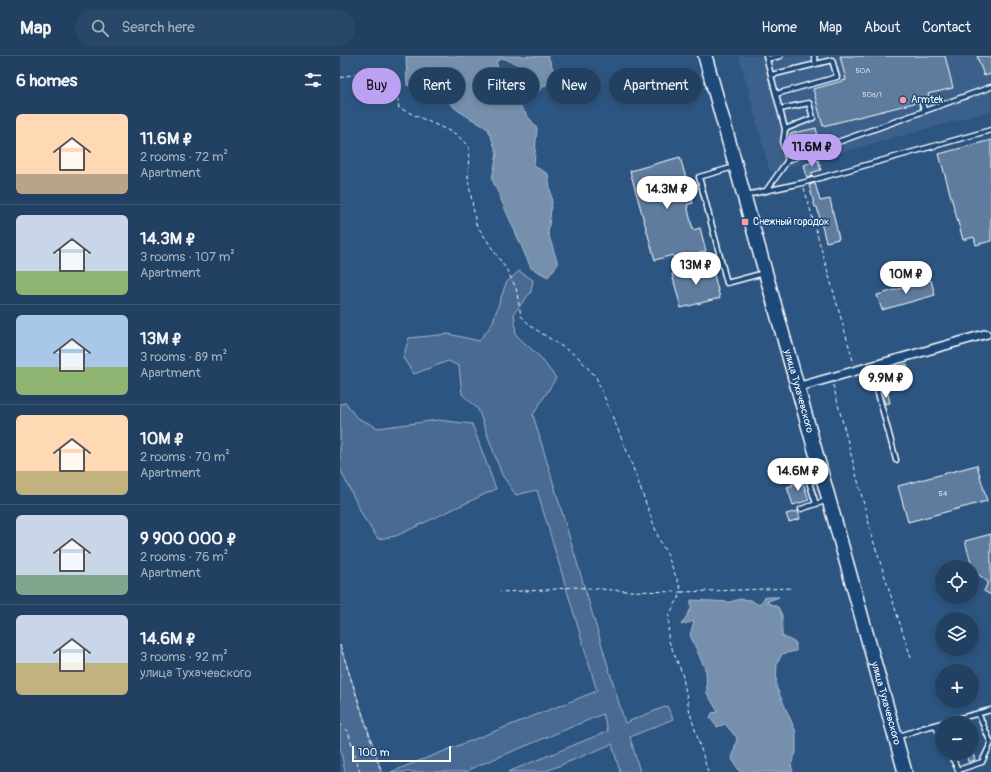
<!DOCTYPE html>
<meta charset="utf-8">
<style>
body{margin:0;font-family:Pangolin,sans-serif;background:#294768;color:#f1f3f6;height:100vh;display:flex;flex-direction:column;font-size:15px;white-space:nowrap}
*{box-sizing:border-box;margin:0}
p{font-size:13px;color:#a2afbe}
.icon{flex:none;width:22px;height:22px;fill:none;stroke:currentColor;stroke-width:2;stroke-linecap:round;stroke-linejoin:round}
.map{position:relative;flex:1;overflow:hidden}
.sheet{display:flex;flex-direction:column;background:#214062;width:340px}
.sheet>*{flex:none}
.guide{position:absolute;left:12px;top:12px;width:380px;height:36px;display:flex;gap:8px}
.controls{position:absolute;left:595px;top:504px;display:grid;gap:8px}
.controls a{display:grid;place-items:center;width:44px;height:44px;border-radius:50%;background:#214062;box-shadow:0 2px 6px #0003,0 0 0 1px #3e5977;font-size:20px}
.scale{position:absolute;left:12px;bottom:10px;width:99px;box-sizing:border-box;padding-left:4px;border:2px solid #fff;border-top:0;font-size:11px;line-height:14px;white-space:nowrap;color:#fff;-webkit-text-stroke:3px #1f4a7a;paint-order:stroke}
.price{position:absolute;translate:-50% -34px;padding:0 9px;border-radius:14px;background:#fff;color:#222;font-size:13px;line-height:26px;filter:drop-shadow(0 1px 2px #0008)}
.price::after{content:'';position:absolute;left:50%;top:24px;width:12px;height:9px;margin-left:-6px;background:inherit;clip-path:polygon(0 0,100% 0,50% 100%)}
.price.current{background:#bca0f2;color:#111}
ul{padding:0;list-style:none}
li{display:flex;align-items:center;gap:12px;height:100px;padding:0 16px}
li+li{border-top:1px solid #3e5977}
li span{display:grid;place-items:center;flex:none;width:112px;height:80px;border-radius:6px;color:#555}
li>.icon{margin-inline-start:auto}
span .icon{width:48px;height:48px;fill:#fffc;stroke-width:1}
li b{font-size:17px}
h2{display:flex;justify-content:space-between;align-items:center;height:48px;padding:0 16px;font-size:17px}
.chip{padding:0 14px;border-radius:18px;background:#214062;box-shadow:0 2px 6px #0003,0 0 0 1px #3e5977;font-size:14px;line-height:36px}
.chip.current{background:#bca0f2;color:#111}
header{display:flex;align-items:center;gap:24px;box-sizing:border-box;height:56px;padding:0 20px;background:#214062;border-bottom:1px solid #3e5977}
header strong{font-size:19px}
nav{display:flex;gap:22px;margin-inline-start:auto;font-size:14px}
.search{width:280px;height:36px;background:#294768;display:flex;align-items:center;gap:10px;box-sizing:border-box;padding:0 14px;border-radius:22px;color:#a2afbe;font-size:15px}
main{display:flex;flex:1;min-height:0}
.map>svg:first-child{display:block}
.built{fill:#3b618b}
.green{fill:#486b92;stroke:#a4b5c8}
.water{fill:#748fad;stroke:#acbcce}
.building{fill:#5e7c9f;stroke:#fff}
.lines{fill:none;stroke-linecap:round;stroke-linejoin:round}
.service-casing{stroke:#fff;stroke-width:7}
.minor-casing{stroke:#fff;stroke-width:11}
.primary-casing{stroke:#fff;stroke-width:16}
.path{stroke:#fff;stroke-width:1;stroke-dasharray:4 3;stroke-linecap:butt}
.service{stroke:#1f4a7a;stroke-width:4}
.minor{stroke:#1f4a7a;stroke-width:8}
.primary{stroke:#1f4a7a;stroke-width:13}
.poi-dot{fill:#ff9aa2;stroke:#1f4a7a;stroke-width:1.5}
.labels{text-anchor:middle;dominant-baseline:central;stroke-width:3;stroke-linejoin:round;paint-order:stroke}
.number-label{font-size:8px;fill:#d7dee7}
.poi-label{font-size:10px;fill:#fff;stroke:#1f4a7a;text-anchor:start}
.street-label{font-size:10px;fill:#fff;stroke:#1f4a7a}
</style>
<header>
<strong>Map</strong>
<div class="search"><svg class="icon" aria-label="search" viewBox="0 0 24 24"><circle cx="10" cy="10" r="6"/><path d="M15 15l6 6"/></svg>Search here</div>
<nav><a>Home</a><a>Map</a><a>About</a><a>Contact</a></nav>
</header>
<main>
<section class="sheet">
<h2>6 homes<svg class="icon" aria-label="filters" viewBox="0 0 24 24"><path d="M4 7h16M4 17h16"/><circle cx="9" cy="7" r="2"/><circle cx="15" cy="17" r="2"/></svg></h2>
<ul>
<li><span style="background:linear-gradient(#ffd9b3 75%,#b9a48a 0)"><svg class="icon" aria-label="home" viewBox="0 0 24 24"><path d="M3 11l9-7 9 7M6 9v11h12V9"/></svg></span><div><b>11.6M ₽</b><p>2 rooms · 72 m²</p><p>Apartment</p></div></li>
<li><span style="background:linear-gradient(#c9d6e8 70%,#8fb573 0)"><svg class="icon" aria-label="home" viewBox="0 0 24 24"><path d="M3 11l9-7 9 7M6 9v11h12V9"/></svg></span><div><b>14.3M ₽</b><p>3 rooms · 107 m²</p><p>Apartment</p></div></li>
<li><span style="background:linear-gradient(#a9c7e8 65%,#8fb573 0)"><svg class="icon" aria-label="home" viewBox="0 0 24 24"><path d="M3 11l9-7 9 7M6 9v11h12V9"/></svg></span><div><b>13M ₽</b><p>3 rooms · 89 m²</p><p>Apartment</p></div></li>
<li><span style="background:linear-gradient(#ffd9b3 70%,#c2b280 0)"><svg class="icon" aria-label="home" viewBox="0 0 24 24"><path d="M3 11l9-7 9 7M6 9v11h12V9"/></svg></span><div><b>10M ₽</b><p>2 rooms · 70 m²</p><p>Apartment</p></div></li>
<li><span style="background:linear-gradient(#c9d6e8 75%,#7fa58c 0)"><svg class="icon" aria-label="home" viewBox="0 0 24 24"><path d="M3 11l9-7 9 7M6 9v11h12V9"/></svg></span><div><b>9 900 000 ₽</b><p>2 rooms · 76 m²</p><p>Apartment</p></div></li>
<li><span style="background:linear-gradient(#c9d6e8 60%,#c2b280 0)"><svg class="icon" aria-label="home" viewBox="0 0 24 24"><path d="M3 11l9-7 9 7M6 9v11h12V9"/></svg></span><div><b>14.6M ₽</b><p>3 rooms · 92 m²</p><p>улица Тухачевского</p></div></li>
</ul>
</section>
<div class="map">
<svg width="651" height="716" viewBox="0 0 651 716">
<rect width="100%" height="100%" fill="#2c5582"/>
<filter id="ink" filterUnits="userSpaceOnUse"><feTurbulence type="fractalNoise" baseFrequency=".025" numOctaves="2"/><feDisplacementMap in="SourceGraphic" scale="8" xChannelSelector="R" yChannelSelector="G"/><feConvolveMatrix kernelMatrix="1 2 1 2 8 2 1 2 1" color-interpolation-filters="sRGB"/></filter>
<g filter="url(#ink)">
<path class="built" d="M399,0H651V55L430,116Z"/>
<path class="green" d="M179,215L193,224L191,236L174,257L176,279L200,301L216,322L193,359L285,667L327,650L333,663L290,681L300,716H280L272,688L204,716H168L268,675L263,658L130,713L128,716H51L257,635L197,434L176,439L162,419L138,353L122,338L119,310L108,305L74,318L63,302L69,282L109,278L139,285L152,268L166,227Z
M6,347L16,361L38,372L98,364L132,368L156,433L56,480L38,483L24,462L0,413V348Z
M0,589L41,713V716H5L0,691Z"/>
<path class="water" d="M66,0H208L216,21L197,36L179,9L163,2L156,6L165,31L197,72L194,110L208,118L212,146L208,177L218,208L208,221L191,212L152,123L157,97L148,73L120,56L100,40L67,29Z
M425,541H439L426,546L438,551L442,559V580L456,587V595L442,598L437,608L436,630L456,676V697L451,709L453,716H400L392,703L397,682L385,668L377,671L370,662L372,657L378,656L367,637L366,615L350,579L354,565L341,569L351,553V544L390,546L400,543L411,544L419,549Z"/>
<path class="building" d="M500,0H605L613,32L588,38L590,43L483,70L473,33L506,24Z
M637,0H651V18L644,20Z
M476,72L478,80L458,86L459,90L453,92L449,78Z
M651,84V185L636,189L634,181L623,184L599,98Z
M340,101L353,147L347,149L353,174L360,172L366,195L334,204L333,199L315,204L290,115Z
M478,104L481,114L471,117L473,120L467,122L464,109Z
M475,127L480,145L490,143L499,183L486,186L477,151H475L469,129Z
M371,207L380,242L341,252L332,218Z
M591,224L595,239L542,254L537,239Z
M567,308L572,326L559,329L554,311Z
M548,338L550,347L545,348L542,340Z
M637,409L647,445L568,466L558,430Z
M461,421L469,444L453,449L447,431L453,429L452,424Z
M458,455L460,463L449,466L446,458Z
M651,478V539L644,535L648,526L633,514L625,485Z
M626,697H633L635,704L628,706Z"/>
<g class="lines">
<g class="service-casing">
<path id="service" d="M426,0L445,73L443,88L448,104
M427,3L440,0
M431,19L476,8
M436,38L497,21L492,4L476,8L474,0
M582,48L585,55
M440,53L469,47L473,62L445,73
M394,111L359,121L387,227L424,217
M426,135L448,104L651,31
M411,138L462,127L651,74
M531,311L556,404
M481,422L469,426L476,448L488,444
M461,453L476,448
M595,669L602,682
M557,681L583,672L651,654
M610,697L619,716
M618,714L642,706L651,687L638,657"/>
</g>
<g class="minor-casing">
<path id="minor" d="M458,331L646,278"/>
</g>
<g class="primary-casing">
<g id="primary">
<path id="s1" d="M365,0L565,716"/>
</g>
</g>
<path class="path" d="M0,22L35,12L55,25L59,52L116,78L129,91L128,123L136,168L168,216L176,232L181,260L192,271L238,301L256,321L288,398L319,483L327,498L342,536L286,535L234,531L206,534L160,536
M464,132L514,308
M493,329L534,487L571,602
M0,589L41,716
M0,668L8,675L20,716
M368,716L350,657L342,617L328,583L329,559L342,536L453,532"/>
<use href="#service" class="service"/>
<use href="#minor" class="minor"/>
<use href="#primary" class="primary"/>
</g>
</g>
<g class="poi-dot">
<circle cx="563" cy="44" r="4"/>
<rect x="401" y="162" width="8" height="8" rx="2"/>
</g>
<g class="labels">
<g class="number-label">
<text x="523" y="14">50А</text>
<text x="532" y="38">50а/1</text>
<text x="603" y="437">54</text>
</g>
<g class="poi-label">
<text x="571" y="44">Armtek</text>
<text x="413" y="166">Снежный городок</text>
</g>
<g class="street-label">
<text stroke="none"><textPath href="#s1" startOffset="348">улица Тухачевского</textPath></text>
<text stroke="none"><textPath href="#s1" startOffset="672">улица Тухачевского</textPath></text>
</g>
</g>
</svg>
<div class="controls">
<a><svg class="icon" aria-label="locate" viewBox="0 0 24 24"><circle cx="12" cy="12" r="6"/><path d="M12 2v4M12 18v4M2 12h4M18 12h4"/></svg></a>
<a><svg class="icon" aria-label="layers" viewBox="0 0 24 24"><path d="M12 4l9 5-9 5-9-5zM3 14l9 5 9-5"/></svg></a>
<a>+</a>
<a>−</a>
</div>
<div class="scale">100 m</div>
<b class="price current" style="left:472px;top:112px">11.6M ₽</b>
<b class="price" style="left:327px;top:154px">14.3M ₽</b>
<b class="price" style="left:356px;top:230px">13M ₽</b>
<b class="price" style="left:566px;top:239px">10M ₽</b>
<b class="price" style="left:546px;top:343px">9.9M ₽</b>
<b class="price" style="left:458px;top:436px">14.6M ₽</b>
<div class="guide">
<a class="chip current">Buy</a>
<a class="chip">Rent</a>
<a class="chip">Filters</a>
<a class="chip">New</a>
<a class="chip">Apartment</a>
</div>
</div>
</main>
